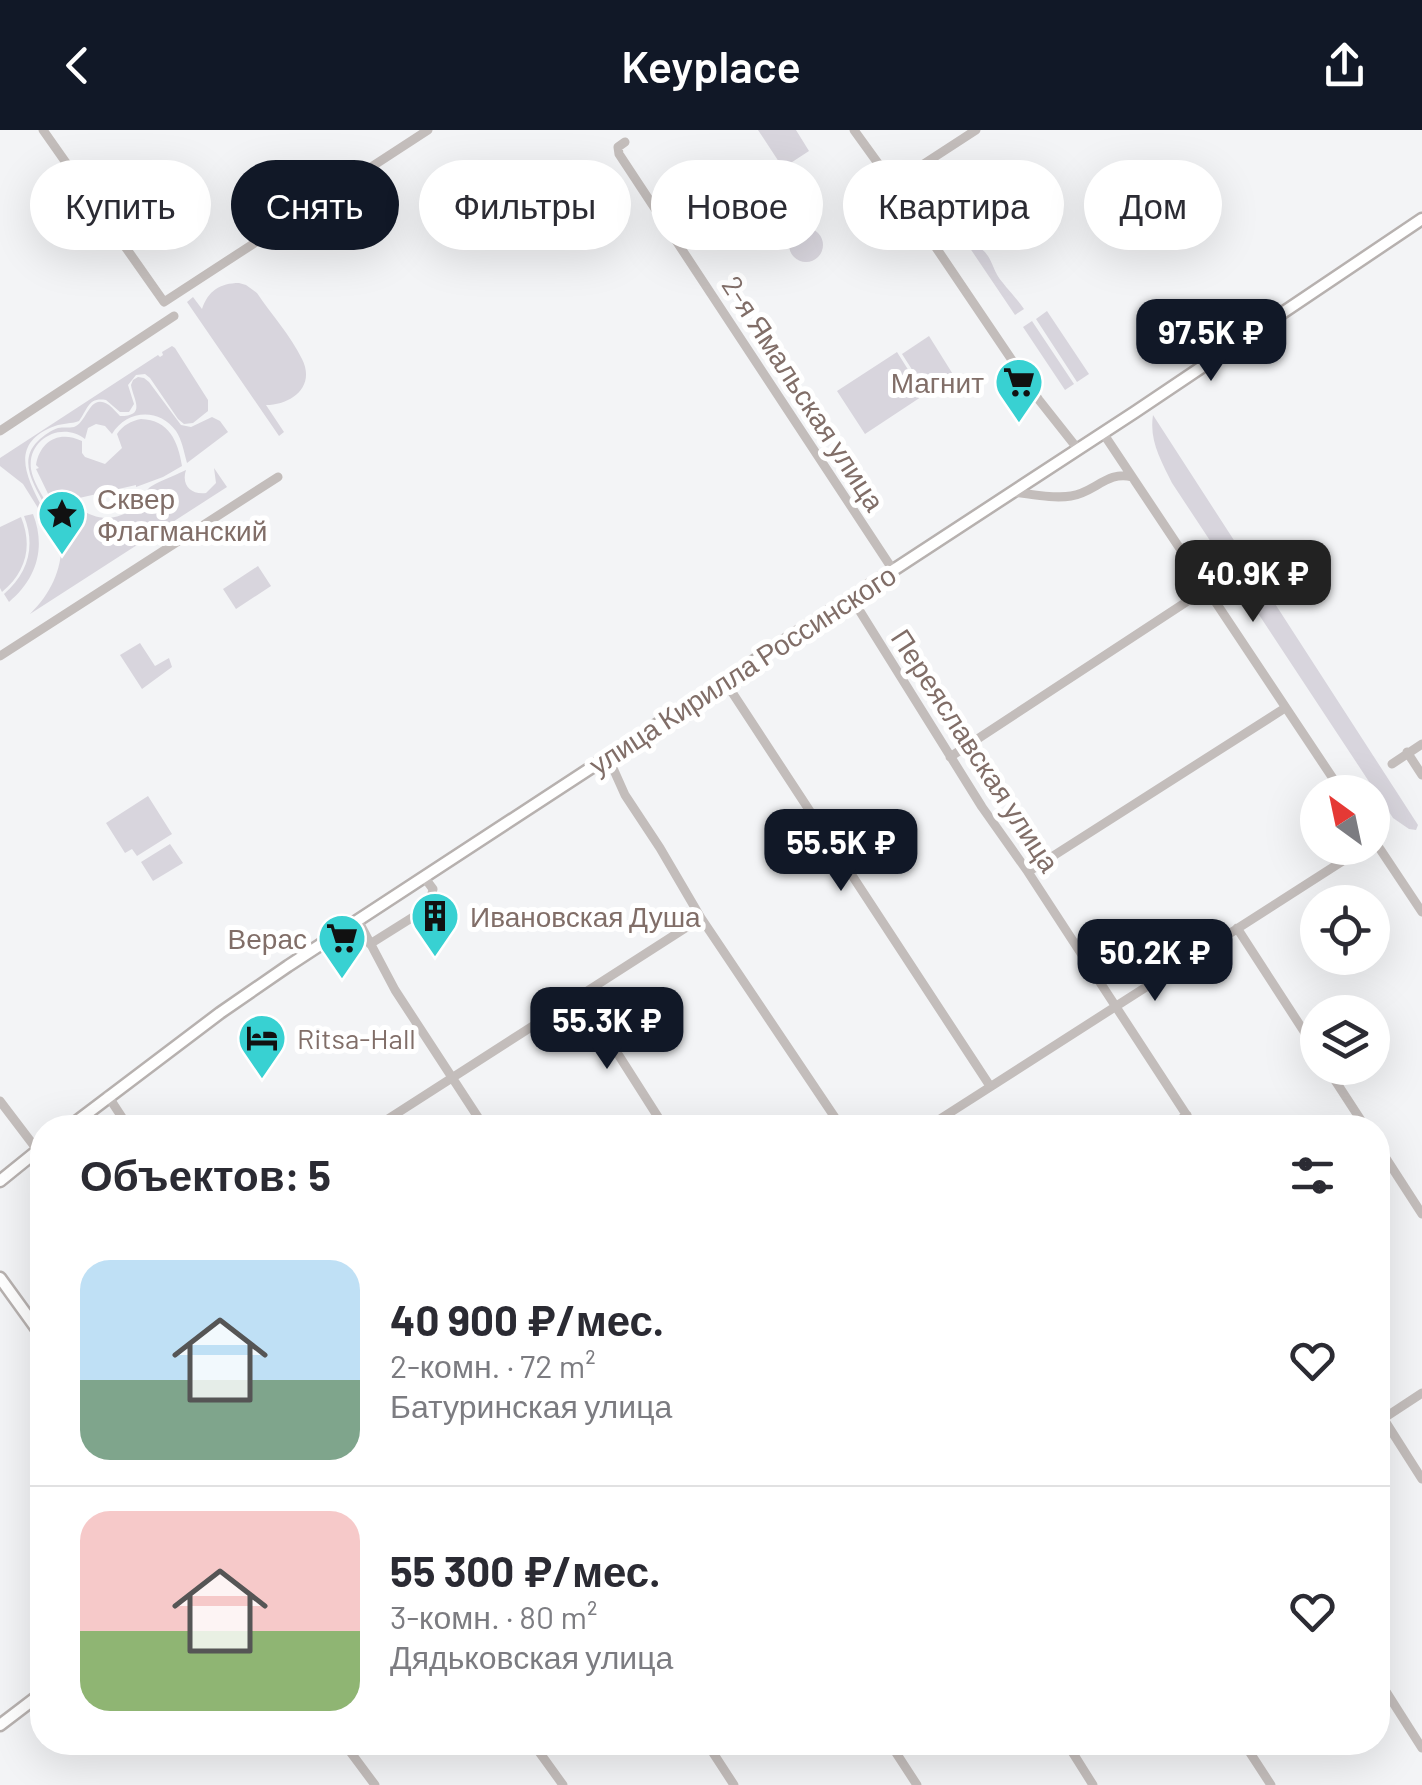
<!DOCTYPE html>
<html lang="ru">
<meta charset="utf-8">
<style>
body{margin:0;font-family:Barlow,sans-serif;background:#f2f2f3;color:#2b2b33;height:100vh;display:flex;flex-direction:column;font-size:38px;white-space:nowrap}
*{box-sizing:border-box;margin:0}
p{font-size:32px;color:#7c7c81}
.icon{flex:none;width:55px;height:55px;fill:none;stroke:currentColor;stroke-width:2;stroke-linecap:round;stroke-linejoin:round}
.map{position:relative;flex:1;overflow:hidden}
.sheet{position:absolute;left:30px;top:985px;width:1360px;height:640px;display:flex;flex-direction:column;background:#fff;border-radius:40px;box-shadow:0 10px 40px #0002}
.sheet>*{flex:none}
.hud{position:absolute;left:30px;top:30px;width:1362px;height:90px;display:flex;gap:20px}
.needle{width:65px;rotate:327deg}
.tools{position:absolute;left:1300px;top:645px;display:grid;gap:20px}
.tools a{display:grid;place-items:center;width:90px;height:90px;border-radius:50%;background:#fff;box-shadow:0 10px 40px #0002;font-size:50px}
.price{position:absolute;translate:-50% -85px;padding:0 22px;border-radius:20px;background:#111827;color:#fff;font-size:32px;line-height:65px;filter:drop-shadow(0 2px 5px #0008)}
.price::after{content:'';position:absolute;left:50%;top:60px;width:30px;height:22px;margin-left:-15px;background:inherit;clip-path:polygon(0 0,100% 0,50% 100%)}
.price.active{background:#222;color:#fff}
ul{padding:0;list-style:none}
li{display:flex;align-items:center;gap:30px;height:250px;padding:0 50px}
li+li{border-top:2px solid #e1e1e2}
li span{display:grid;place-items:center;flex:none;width:280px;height:200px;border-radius:30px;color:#555}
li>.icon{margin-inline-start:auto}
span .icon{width:120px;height:120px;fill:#fffc;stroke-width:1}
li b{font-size:42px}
h2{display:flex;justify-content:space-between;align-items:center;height:120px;padding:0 50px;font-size:42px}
.pill{padding:0 35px;border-radius:45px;background:#fff;box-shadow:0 10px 40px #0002;font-size:35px;line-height:90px}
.pill.active{background:#111827;color:#fff}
header{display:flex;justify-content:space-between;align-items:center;height:130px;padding:0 50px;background:#111827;color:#fff;font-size:45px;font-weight:600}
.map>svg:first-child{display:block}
.green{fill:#d8d5dd}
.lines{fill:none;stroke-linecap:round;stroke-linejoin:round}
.major-casing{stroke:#b7b1af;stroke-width:15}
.minor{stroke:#c3bdbb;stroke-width:9}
.major{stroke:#fff;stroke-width:10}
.labels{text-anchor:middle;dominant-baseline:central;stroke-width:10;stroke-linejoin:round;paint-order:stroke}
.poi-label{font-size:28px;fill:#816e68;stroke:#fff;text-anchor:start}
.street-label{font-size:28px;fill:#816e68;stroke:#fff}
</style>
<header><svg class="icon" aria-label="back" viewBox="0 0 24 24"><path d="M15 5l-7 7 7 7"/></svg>Keyplace<svg class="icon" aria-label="share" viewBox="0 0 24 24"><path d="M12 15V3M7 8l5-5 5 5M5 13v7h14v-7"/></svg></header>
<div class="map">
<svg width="1422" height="1655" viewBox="0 0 1422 1655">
<rect width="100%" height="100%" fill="#f3f4f6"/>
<path class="green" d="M758,0H796L809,21L783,38Z
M738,41L751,62L722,82L708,60Z
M931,41L947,66L951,76L958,81L974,105V115C994,123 990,139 1003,153C1010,162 1017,169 1024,179L1015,185L922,47Z
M789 115a17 17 0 1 1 34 0a17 17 0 1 1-34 0Z
M239,153L246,155L257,163C271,184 291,206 302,229C316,257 291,275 266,275L284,302L279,306L187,172L193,167L202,179C208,161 220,153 239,153Z
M1047,181L1089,244L1077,252L1036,189Z
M1032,191L1074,254L1065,260L1023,197Z
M929,206L954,246L927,263L902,224Z
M172,216L175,218L208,270V281L193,293L184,294L178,289L150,248L145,244L136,245L128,255L134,274L129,282H120L106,270C88,267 88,279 79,291C71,294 63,293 55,296C9,313 26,346 42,377L38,378L23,354L0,336V328L158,225L160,227L163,225L162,222Z
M897,222L924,265L865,304L837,261Z
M138,247L144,248L149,252L181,295L191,297L212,287L220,291L228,302L187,333C184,322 182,310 176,301C159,277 126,280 112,304L105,296L96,294L88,298L85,309C62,291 27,309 31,339C33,352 42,364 48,376H45C35,356 17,331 38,311C43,306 51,300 58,298C63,297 69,298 74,297C88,292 89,262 109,275C113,278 116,282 120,286C147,286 133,269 131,255L133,250Z
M1153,285L1418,695L1416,700L1409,699L1393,688L1172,353C1161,330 1149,311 1153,285Z
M141,289C169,290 178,311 182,336L163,347L136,357V355L53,374L36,339L39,338L36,335C40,311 59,300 82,311V323L85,327L105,334L122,318L117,304C123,295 131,291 141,289Z
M214,338L227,357L30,484C60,455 69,418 55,379L76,375C95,393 122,392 140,372C144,368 145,362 149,358C153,354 178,344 186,340C181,355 191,365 206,363L216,353Z
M33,384C46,417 37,449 9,472L4,464C28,444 36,416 24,386Z
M21,387C33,416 26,442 2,462L0,458V397Z
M258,436L271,456L236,479L223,459Z
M140,513L155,536L169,528L172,537L142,559L120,525Z
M148,666L172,704L137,726L132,719L125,723L106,693Z
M170,714L183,733L153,751L141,732Z"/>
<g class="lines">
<g class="major-casing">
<path id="major" d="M68,998L220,883L288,836L1135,282L1422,89
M0,1051L42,1017
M0,1148L42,1206
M0,1595L42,1563"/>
</g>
<path class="minor" d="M43,0L164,172L428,0
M854,0L893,54L1039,270L1077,318
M625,12L618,17L619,24L893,440
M893,54L976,0
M0,301L174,186
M1103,303L1342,662
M1013,362C1031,364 1053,369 1071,366C1094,363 1108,340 1132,347
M851,467L982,677L1028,742L1195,998
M0,526L278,347
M724,550L990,956
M1407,622L1422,645
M608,627L625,665L660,718L701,788L842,998
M950,627L1206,459
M1392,634L1422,614
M1372,707L1422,782
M1028,742L1285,578
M358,790L395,860L485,998
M1237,798L1318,923
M370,814L429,777L433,759L424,747
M581,866L665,998
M1327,938L1366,998
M108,966L129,998
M0,971L38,1021
M374,998L701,788
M926,998L1363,718
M1167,998L1187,985
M1378,1016L1422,1084
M1378,1280L1422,1349
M1378,1292L1422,1263
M1378,1549L1422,1618
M343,1612L375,1655
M532,1612L563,1655
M706,1612L734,1655
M889,1612L917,1655
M1066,1612L1093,1655
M1243,1612L1271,1655"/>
<use href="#major" class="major"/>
</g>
<defs>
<g id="supermarket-pin" transform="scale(2.5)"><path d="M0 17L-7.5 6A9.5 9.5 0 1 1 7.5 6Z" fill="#38d1d2" stroke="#fff"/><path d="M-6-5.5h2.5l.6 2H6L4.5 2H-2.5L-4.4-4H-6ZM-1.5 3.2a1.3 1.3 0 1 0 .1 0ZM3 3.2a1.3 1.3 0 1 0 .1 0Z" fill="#111"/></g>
<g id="sight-pin" transform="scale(2.5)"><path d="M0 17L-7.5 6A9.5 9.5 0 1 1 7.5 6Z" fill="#38d1d2" stroke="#fff"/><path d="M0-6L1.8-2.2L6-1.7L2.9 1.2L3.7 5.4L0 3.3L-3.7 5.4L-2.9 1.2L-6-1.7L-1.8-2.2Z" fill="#111"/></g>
<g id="building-pin" transform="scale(2.5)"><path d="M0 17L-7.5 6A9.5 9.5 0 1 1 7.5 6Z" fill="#38d1d2" stroke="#fff"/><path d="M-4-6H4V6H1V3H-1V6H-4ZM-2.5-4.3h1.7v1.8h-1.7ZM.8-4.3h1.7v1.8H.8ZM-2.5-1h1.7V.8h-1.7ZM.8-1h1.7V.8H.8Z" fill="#111"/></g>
<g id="hotel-pin" transform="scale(2.5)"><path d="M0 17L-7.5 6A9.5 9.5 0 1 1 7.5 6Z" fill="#38d1d2" stroke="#fff"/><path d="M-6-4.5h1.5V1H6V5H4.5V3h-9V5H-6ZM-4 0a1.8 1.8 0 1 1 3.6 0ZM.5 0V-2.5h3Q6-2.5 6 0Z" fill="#111"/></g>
</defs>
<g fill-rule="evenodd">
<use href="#supermarket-pin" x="1019" y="252"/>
<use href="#sight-pin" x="62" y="384"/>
<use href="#building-pin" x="435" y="786"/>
<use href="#supermarket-pin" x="342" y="808"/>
<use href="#hotel-pin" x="262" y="908"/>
</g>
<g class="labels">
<g class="poi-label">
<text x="984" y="252" text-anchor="end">Магнит</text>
<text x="97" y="368">Сквер<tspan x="97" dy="32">Флагманский</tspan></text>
<text x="470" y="786">Ивановская Душа</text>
<text x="307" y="808" text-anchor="end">Верас</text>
<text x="297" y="908">Ritsa-Hall</text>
</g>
<g class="street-label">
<text transform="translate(804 263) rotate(57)">2-я Ямальская улица</text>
<text transform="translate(742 539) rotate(-33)">улица Кирилла Россинского</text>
<text transform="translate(976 620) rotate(57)">Переяславская улица</text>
</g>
</g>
</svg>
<div class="tools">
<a><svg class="needle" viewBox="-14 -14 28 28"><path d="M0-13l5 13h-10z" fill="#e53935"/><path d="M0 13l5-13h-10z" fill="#7c7c81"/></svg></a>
<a><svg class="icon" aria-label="locate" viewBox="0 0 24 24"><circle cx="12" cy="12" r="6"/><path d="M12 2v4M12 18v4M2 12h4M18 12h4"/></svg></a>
<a><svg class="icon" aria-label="layers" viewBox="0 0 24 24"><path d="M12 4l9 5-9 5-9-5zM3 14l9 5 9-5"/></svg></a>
</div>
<b class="price" style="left:1211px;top:254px">97.5K ₽</b>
<b class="price active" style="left:1253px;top:495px">40.9K ₽</b>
<b class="price" style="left:841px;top:764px">55.5K ₽</b>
<b class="price" style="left:1155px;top:874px">50.2K ₽</b>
<b class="price" style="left:607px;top:942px">55.3K ₽</b>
<div class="hud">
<a class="pill">Купить</a>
<a class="pill active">Снять</a>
<a class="pill">Фильтры</a>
<a class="pill">Новое</a>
<a class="pill">Квартира</a>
<a class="pill">Дом</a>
</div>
<section class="sheet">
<h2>Объектов: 5<svg class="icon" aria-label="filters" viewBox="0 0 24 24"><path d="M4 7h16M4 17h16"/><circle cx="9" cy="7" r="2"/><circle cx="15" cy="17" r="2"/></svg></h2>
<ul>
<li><span style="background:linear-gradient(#bfe0f5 60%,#7fa58c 0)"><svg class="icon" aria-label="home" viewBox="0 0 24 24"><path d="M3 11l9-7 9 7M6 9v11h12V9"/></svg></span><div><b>40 900 ₽/мес.</b><p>2-комн. · 72 m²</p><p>Батуринская улица</p></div><svg class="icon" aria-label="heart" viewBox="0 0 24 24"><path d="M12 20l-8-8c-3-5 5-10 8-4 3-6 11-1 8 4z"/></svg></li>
<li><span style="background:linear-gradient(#f6c9c9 60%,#8fb573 0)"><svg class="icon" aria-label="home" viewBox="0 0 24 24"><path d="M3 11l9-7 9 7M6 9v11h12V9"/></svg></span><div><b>55 300 ₽/мес.</b><p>3-комн. · 80 m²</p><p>Дядьковская улица</p></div><svg class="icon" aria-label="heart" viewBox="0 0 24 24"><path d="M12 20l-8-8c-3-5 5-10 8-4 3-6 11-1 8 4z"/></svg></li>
</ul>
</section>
</div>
